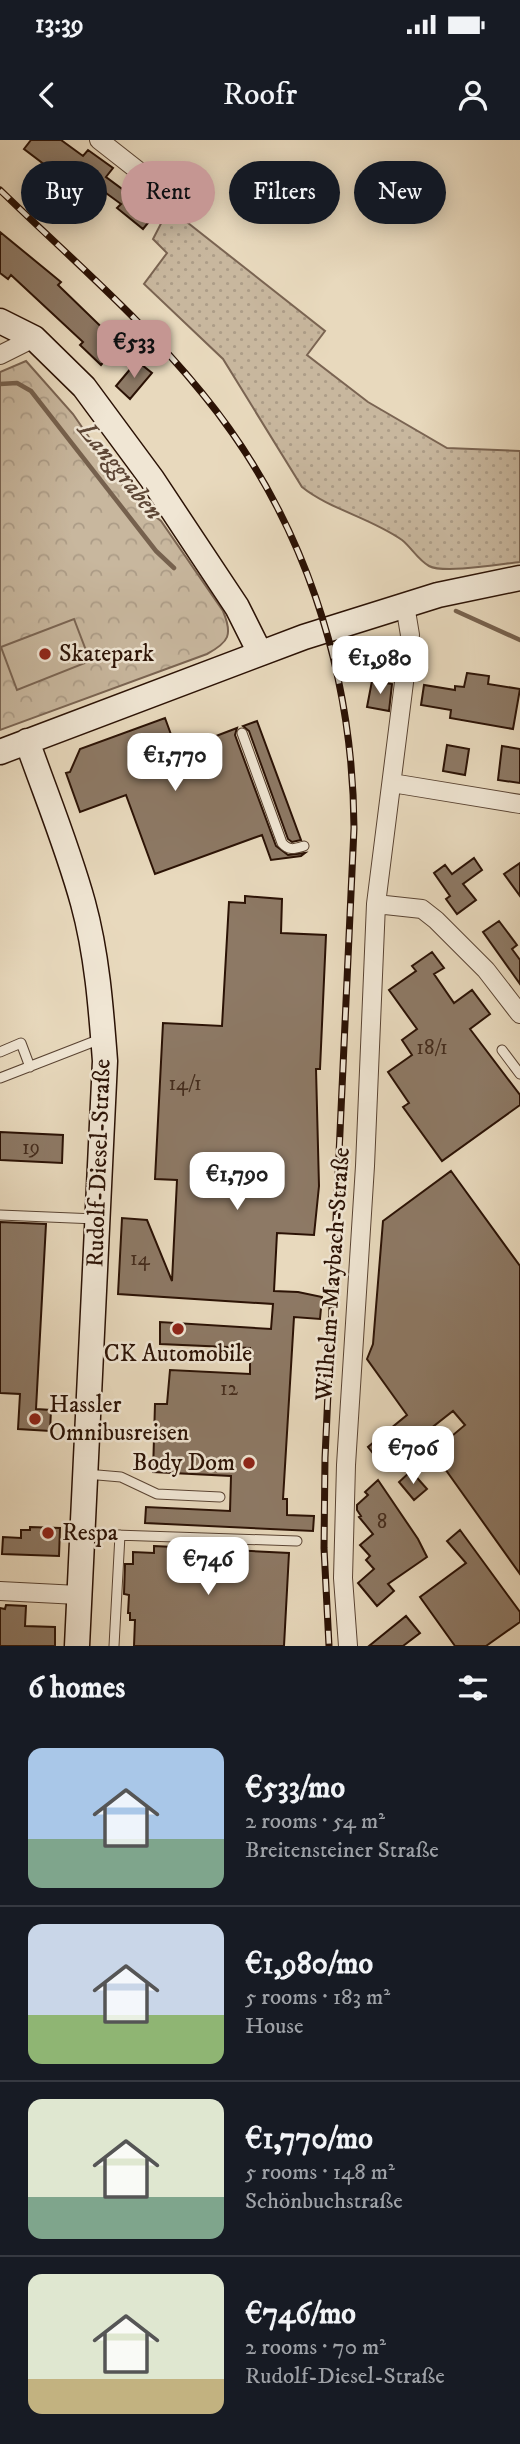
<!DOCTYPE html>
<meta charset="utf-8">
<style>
body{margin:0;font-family:"IM FELL DW Pica",serif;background:#20242c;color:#f1f3f6;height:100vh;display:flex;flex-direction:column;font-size:26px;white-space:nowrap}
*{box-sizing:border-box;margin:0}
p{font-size:23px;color:#9ea1a6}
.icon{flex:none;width:38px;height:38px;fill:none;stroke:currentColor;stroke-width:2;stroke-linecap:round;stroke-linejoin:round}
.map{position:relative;height:1506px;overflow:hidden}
.details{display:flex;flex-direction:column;background:#171b24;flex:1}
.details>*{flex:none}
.banner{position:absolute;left:21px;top:21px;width:480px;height:63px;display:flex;gap:14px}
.price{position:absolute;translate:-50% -60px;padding:0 16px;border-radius:14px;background:#fff;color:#222;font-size:23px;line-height:46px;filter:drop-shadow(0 2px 4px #0008)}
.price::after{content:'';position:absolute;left:50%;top:42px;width:21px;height:16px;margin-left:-10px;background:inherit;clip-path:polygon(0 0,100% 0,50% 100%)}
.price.current{background:#c59692;color:#111}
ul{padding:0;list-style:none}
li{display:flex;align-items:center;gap:21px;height:175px;padding:0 28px}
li+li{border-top:2px solid #363941}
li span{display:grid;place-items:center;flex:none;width:196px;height:140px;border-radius:14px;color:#555}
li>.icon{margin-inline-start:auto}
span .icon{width:84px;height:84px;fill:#fffc;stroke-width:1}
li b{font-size:30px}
h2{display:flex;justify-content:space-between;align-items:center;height:84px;padding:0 28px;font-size:30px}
.pill{padding:0 24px;border-radius:32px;background:#171b24;box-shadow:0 4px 18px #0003;font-size:24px;line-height:63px}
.pill.current{background:#c59692;color:#111}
.status{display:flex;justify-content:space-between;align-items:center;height:49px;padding:0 35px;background:#171b24;direction:ltr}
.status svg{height:19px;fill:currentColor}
header{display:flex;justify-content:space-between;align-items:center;height:91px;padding:0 28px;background:#171b24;font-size:32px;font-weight:600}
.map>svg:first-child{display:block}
.park{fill:url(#park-crowns);stroke:#7a6452;stroke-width:2}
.garden{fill:url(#garden-dots);stroke:#7a6452;stroke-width:2}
.pitch{fill:#c8b79e;stroke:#7a6452;stroke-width:2}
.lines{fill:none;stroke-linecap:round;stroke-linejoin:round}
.stream{stroke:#76614e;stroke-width:4.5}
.building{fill:#8d7965;stroke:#2b1205;stroke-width:2}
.lane-casing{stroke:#5a4433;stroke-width:11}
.street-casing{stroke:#5a4433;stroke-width:20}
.secondary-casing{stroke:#2b1205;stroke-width:27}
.lane{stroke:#f0e6d4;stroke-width:9}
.street{stroke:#f0e6d4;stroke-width:18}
.secondary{stroke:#f0e6d4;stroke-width:24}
.rail-casing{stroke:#2b1205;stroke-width:7}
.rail{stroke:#f0e6d4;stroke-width:4.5;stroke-dasharray:13;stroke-linecap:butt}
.poi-dot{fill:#8f2418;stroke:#f0e6d4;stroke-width:2.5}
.labels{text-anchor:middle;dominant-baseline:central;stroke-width:5;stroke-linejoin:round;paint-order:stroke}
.number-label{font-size:21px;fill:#442c1d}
.poi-label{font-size:24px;fill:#2b1205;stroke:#f0e6d4;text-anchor:start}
.street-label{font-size:24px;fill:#2b1205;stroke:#f0e6d4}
.water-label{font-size:26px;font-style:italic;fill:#5d4635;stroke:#f0e6d4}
</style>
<div class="status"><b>13:39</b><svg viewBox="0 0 49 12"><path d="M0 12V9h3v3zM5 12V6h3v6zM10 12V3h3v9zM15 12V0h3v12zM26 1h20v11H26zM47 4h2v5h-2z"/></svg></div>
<header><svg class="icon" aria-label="back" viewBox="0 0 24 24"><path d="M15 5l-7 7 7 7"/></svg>Roofr<svg class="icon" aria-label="person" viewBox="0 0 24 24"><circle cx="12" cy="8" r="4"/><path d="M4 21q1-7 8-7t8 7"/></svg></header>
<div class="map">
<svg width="520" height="1506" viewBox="0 0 520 1506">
<defs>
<pattern id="park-crowns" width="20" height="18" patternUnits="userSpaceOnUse" patternTransform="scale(1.75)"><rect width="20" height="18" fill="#c8b79e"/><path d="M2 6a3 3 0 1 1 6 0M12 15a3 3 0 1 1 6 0" fill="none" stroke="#ac9c87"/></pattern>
<pattern id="garden-dots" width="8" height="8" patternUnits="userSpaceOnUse" patternTransform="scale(1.75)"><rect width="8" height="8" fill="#c8b79e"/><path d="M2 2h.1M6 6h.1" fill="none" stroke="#ac9c87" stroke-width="1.8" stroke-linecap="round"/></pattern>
</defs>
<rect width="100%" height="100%" fill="#e8d9bd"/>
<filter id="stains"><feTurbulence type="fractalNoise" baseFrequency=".00286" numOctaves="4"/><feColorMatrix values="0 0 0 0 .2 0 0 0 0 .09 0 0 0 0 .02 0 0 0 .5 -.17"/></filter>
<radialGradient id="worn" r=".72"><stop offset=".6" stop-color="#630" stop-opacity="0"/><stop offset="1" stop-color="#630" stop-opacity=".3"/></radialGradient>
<path class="park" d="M26,221L73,274L119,341L137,362L161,381L223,471C233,495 229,502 207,514L0,590V232Z"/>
<path class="garden" d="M169,68L325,191L307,215L368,262L447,308L520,311V422C501,424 444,434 429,426C418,420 411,407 402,400C371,378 329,369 302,347L223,219L144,144L167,113L153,99Z"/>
<path class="pitch" d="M74,479L90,521L17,550L1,507Z"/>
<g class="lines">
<path class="stream" d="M0,244L17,243L31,251L156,411L174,428
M456,471L520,500"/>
</g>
<path class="building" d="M31,0H61L83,16L88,10L113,28L106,37L129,54L135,46L161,67L143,89L117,68L121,64L99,48L94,55L51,25L49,28L24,9Z
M0,92L61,142L58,145L119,204L101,225L80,205L83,202L11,135L8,139L0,133Z
M137,221L152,233L130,259L116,246Z
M467,533L489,536L488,544L520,549L513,589L450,578L451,570L421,565L424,545L455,550V546L464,547Z
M372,541L392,544L389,571L367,567Z
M165,578L177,611L237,588L235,595L276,706L288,715L305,713L301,716L271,720L262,695L155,734L126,655L80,672L66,633L70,632L80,609Z
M257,581L301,700L292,702L288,699L249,591L243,586Z
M447,605L469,609L465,635L443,631Z
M502,606L520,609V643L498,640Z
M474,718L482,730L463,744L476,760L457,774L446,759L450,756L434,733L445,725L452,734Z
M520,723V756L504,734Z
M245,756L282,759L281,793L326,795L320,929H316L319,1046L314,1095L277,1093L274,1151L298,1152L322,1157L320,1179L294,1177L283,1359H287V1375L314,1376L313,1391L145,1383L146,1367L230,1371L231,1336L153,1332L155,1264H167L170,1230L250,1234V1208L160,1204V1182L271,1189L273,1164L118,1154L122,1078L147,1080L172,1141L177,1040L155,1039L163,883L222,886L229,762L245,763Z
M499,781L517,805L512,809L520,820V844L483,792Z
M432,812L444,828L434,834L454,863L472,850L490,874L470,889L520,955V965L442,1021L403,967L409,963L388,932L412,915L402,900L417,889L389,850L416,831L412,826Z
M0,992L63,995L62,1023L0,1020Z
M451,1031L520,1126V1434L433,1312L465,1285L453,1271L383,1326L368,1307L407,1275L367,1219L373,1204L383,1081Z
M0,1082L46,1084L36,1269L51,1270L50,1291L18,1289L20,1254L0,1253Z
M411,1331L427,1349L414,1360L399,1342Z
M378,1340L418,1399L427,1417L388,1444L394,1451L377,1466L358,1443L374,1429L366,1420L370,1416L360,1405L373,1394L359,1377L361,1376L357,1370V1365L368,1355L365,1352Z
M30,1387L60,1388L59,1416L2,1414L3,1397L21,1398V1390H30Z
M460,1390L520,1472V1482L486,1506H455L420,1457L466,1423L447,1401Z
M154,1406L289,1413L284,1506H134L135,1480H130V1473H128L129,1455L124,1454L125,1424H133V1412L154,1413Z
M6,1465L26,1466L25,1486L55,1487V1506H0V1468L5,1469Z
M406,1476L420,1493L403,1506H369Z"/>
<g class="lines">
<g class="lane-casing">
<path id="lane" d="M242,593L282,703C289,711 294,709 304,706
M502,910L520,934
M0,912L21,903L30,927
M0,938L103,898
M0,1075L96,1079
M86,1334L121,1337L157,1354L220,1357
M86,1394L297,1401
M114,1506L120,1395"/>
</g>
<g class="street-casing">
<path id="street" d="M99,0L187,69
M0,215L34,198
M392,643L520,664
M376,764L422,769L436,780L486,830L520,874
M0,1451L78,1455
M348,1506L343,1438L346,1325L365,1026L376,764L410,495L405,465"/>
</g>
<g class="secondary-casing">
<path id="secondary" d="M0,181L34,198L84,247L152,339L237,467L260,513
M27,601C46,655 68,708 83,763C97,814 101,868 105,921L77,1506
M0,612L304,497L438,455L520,438"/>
</g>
<use href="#lane" class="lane"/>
<use href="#street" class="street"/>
<use href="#secondary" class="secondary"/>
<g class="rail-casing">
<path id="rail" d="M0,50C68,116 142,179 202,253C303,376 353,529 354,688L325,1318L324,1408L329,1506"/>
</g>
<use href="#rail" class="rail"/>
</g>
<g class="poi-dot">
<circle cx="45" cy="514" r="7"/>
<circle cx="178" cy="1189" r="7"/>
<circle cx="35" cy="1279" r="7"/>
<circle cx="249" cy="1323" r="7"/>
<circle cx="48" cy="1393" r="7"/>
</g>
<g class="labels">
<g class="number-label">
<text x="432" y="908">18/1</text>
<text x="185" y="944">14/1</text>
<text x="31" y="1008">19</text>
<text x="140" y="1119">14</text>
<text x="229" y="1249">12</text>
<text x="382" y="1382">8</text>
</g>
<g class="poi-label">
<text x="59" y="514">Skatepark</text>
<text x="178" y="1214" text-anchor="middle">CK Automobile</text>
<text x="49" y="1265">Hassler<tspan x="49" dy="28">Omnibusreisen</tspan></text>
<text x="235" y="1323" text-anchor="end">Body Dom</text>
<text x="62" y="1393">Respa</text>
</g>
<g class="street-label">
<text transform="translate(99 1023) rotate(-88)">Rudolf-Diesel-Straße</text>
<text transform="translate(333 1134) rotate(-86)">Wilhelm-Maybach-Straße</text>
</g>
<g class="water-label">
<text transform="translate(120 331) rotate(51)">Langgraben</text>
</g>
</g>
<rect width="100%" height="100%" filter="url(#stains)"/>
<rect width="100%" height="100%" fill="url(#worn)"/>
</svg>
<b class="price current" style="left:134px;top:240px">€533</b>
<b class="price" style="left:380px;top:556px">€1,980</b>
<b class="price" style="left:175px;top:653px">€1,770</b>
<b class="price" style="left:237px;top:1072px">€1,790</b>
<b class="price" style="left:413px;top:1346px">€706</b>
<b class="price" style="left:208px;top:1457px">€746</b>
<div class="banner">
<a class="pill">Buy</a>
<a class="pill current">Rent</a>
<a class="pill">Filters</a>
<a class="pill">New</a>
</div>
</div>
<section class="details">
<h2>6 homes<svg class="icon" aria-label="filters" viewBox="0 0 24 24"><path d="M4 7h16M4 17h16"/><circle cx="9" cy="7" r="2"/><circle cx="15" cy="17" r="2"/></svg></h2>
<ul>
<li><span style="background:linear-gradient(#a9c7e8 65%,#7fa58c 0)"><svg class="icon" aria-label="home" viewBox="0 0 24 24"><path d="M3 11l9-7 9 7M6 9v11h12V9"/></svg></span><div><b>€533/mo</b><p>2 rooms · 54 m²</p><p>Breitensteiner Straße</p></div></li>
<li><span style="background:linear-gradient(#c9d6e8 65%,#8fb573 0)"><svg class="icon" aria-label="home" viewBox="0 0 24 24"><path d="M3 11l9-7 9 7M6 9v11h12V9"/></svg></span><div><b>€1,980/mo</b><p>5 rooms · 183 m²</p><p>House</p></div></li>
<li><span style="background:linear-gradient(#dfe7d0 70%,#7fa58c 0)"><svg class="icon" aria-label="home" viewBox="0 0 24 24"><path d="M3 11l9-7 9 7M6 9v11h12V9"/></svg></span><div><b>€1,770/mo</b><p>5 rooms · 148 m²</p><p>Schönbuchstraße</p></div></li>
<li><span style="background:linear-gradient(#dfe7d0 75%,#c2b280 0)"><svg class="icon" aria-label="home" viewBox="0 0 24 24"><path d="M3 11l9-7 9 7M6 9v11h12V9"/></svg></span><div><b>€746/mo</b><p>2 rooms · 70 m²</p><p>Rudolf-Diesel-Straße</p></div></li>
</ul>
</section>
